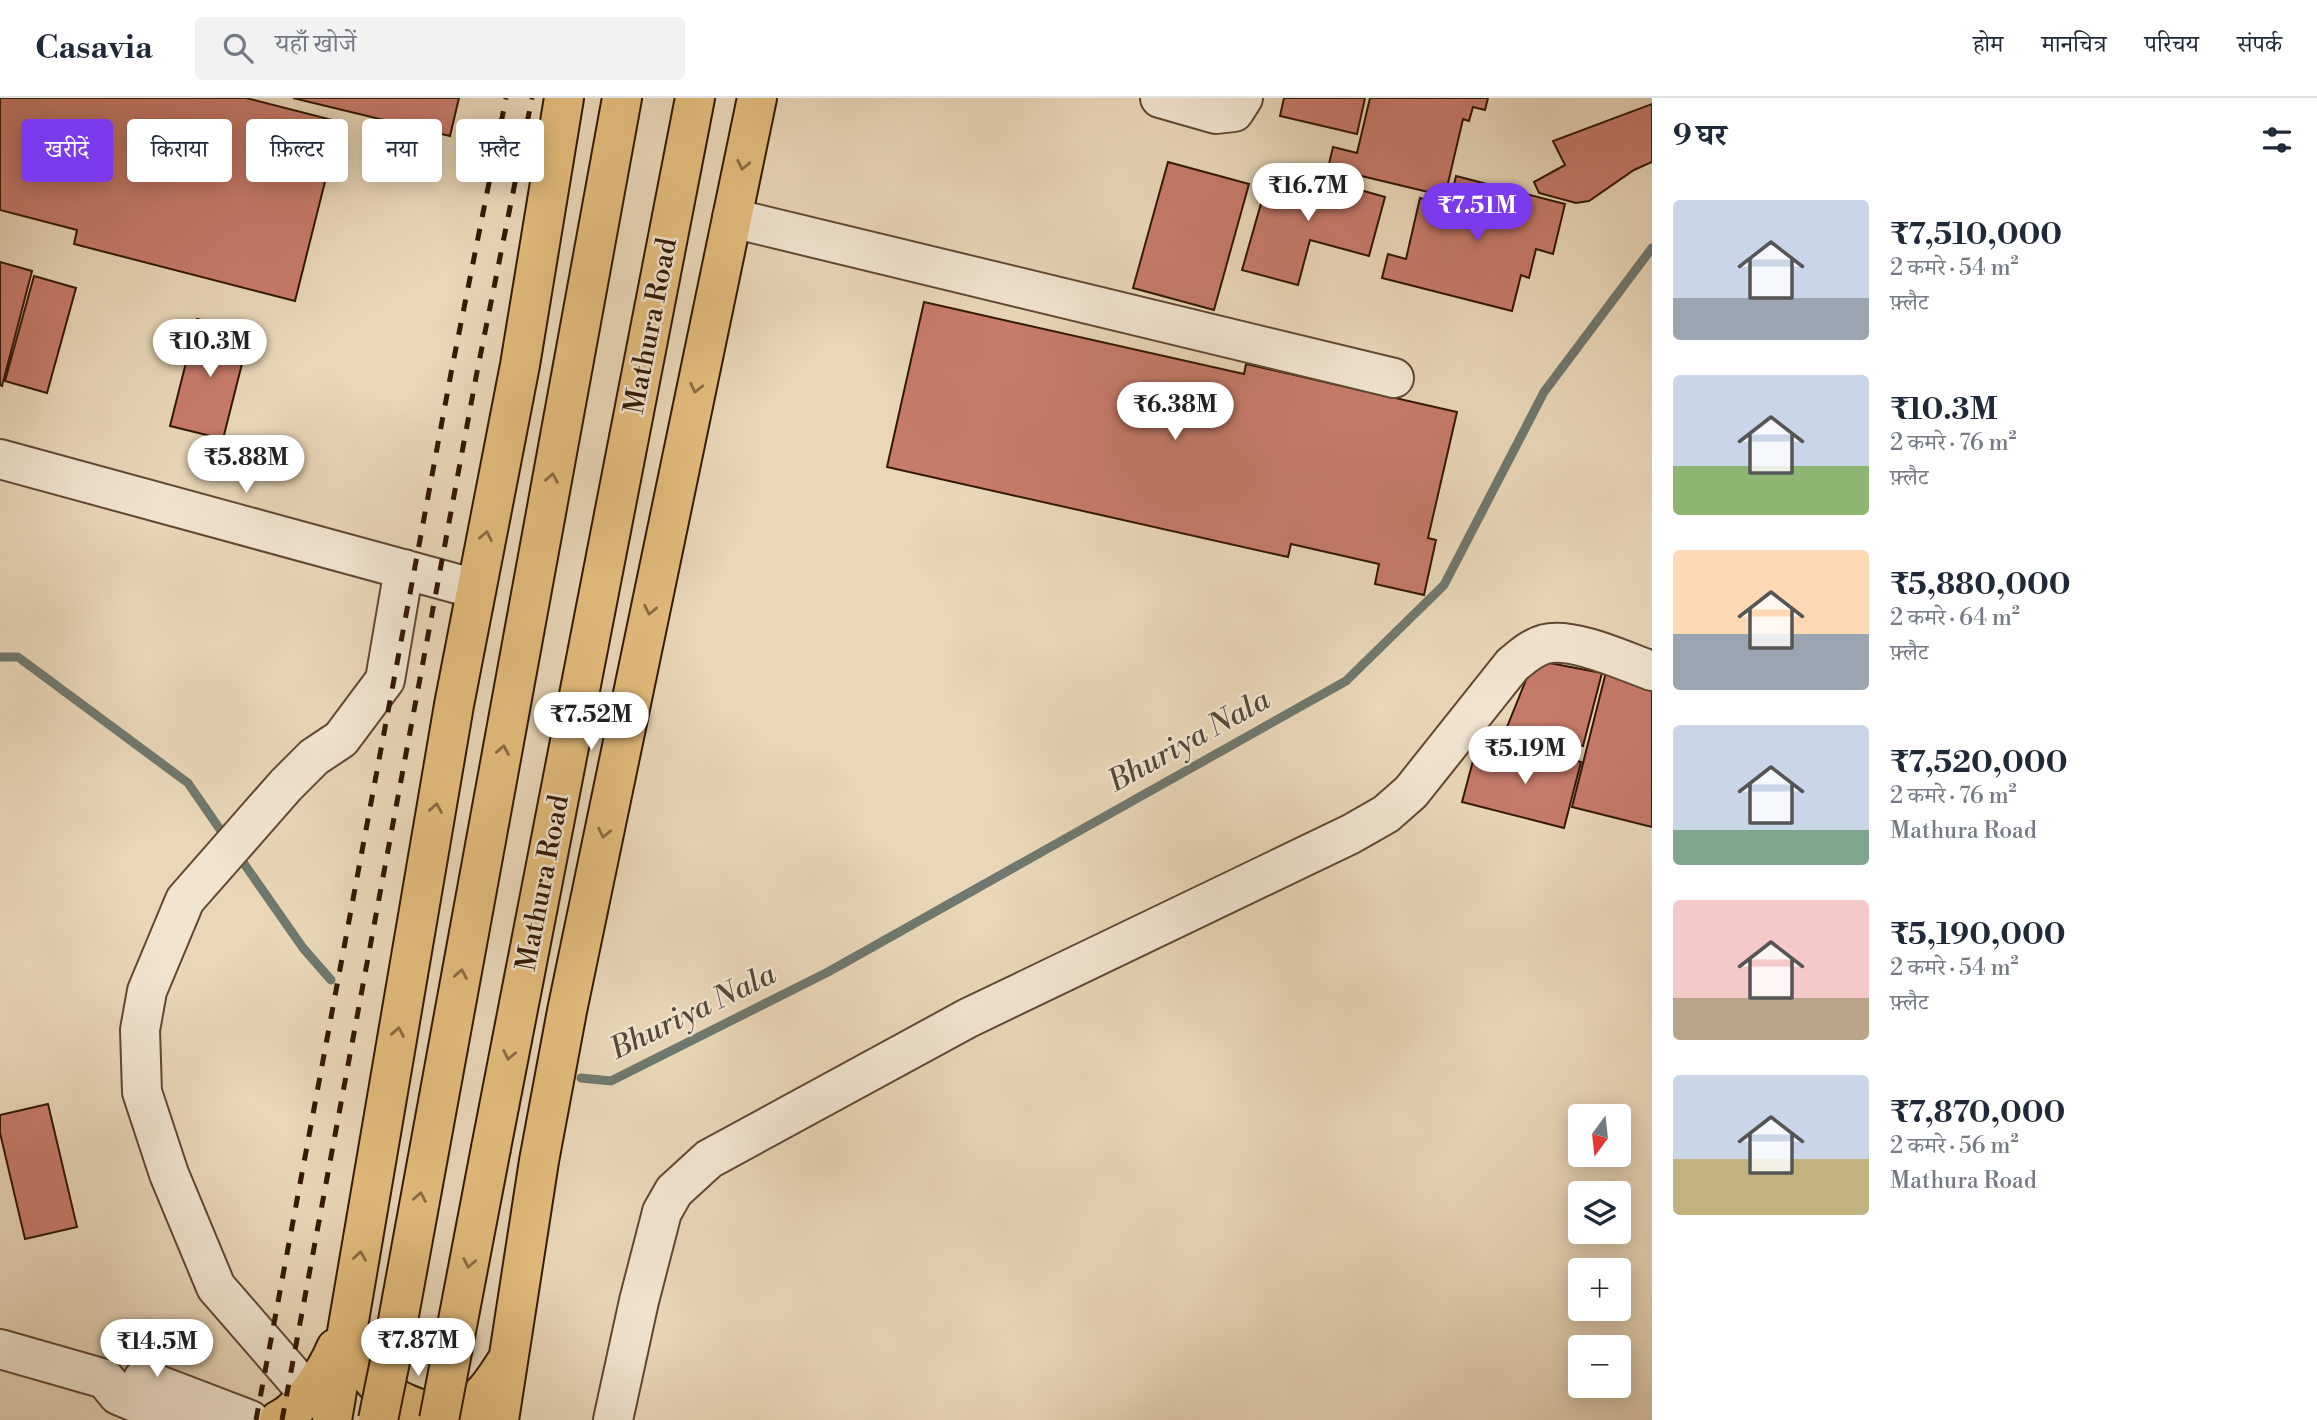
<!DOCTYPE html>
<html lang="hi">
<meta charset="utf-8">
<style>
body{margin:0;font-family:"Libre Bodoni","Noto Serif Devanagari",serif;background:#f2f2f3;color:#1f2937;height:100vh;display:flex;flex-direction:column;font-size:26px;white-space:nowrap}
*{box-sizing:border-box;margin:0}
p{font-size:23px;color:#747a83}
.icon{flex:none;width:38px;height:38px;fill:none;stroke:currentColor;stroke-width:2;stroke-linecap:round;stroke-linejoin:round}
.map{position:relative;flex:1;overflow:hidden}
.details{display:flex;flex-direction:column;background:#fff;width:665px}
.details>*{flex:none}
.top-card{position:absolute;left:21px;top:21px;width:665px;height:63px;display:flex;gap:14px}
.needle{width:46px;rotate:195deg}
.controls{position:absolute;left:1568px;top:1006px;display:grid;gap:14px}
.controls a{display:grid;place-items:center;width:63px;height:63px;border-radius:7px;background:#fff;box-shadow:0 4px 18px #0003;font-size:35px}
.price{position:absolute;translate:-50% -60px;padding:0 16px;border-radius:24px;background:#fff;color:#222;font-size:23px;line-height:46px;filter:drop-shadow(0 2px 4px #0008)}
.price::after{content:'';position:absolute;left:50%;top:42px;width:21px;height:16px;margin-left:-10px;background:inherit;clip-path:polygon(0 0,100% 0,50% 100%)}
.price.current{background:#7c3aed;color:#fff}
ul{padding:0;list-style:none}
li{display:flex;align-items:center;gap:21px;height:175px;padding:0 21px}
li span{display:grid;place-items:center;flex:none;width:196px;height:140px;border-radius:7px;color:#555}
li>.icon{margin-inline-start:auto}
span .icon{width:84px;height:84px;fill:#fffc;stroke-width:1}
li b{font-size:30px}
h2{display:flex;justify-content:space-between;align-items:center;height:84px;padding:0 21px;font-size:30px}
.chip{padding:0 24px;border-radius:7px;background:#fff;box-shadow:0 4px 18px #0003;font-size:24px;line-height:63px}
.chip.current{background:#7c3aed;color:#fff}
header{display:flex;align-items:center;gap:42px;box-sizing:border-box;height:98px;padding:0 35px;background:#fff;border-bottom:2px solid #e0e1e3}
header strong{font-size:33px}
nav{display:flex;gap:38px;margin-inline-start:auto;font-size:24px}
.search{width:490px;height:63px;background:#f2f2f3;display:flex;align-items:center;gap:18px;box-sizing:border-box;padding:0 24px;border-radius:7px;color:#747a83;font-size:26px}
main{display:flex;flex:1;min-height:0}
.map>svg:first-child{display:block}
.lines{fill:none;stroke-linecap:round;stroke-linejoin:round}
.stream{stroke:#70786f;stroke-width:9}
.building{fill:#c77b6a;stroke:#331805;stroke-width:2}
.minor-casing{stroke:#604832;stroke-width:42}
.major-casing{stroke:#331805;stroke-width:42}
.highway-casing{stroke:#331805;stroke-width:42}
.minor{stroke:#f1e5d1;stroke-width:38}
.major{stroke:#e4bc7c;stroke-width:38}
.highway{stroke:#e4bc7c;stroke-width:38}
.rail{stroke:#331805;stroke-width:5;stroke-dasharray:12 12;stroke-linecap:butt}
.highway-bridge-casing{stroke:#331805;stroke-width:42;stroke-linecap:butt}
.highway-bridge{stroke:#e4bc7c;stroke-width:38}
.oneway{stroke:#8c6a40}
.labels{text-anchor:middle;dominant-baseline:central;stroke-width:5;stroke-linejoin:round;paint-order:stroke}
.street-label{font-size:28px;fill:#331805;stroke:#f1e5d1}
.water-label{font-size:30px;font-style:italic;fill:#52483a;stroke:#f1e5d1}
</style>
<header>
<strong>Casavia</strong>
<div class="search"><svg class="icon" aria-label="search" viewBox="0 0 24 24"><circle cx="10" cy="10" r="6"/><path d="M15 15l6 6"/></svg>यहाँ खोजें</div>
<nav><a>होम</a><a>मानचित्र</a><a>परिचय</a><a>संपर्क</a></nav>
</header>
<main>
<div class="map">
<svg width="1652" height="1322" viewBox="0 0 1652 1322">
<rect width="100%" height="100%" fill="#e9d7b8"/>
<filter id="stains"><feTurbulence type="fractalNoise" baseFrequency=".00286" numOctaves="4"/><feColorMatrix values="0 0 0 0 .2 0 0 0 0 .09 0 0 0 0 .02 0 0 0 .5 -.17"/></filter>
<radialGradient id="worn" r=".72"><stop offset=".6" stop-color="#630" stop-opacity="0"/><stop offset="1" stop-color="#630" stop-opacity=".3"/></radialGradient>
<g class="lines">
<path class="stream" d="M0,559H18L188,685L226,740
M238,757L303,850L331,882
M581,980L611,983L828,874L1346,583L1444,487L1544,294L1652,150"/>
</g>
<path class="building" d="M0,0H246L340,24L295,203L74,146L77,132L0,112Z
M293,0H459L450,38Z
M1284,0H1365L1357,36L1280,18Z
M1370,0H1488L1485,12L1473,9L1469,23L1463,21L1445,98L1328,70L1333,49L1357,55Z
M1652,6V64L1634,72L1589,103L1576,105L1539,95L1534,84L1565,67L1553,43Z
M1168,64L1249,86L1214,212L1133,190Z
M1272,67L1385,99L1369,158L1310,142L1298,187L1242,172Z
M1456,78L1565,106L1553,156L1536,151L1529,180L1521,177L1512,213L1382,180L1388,156L1406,161L1420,100L1449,108Z
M0,164L32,173L2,288L0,287Z
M34,178L76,190L47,295L5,283Z
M924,204L1244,276L1246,266L1457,314L1428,440L1436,442L1424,497L1375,486L1379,466L1291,446L1288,459L887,369Z
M197,221L250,234L223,341L170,328Z
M1534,562L1602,575L1583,648L1507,629Z
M1606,574L1652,585V729L1572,709Z
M1512,646L1581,664L1564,730L1462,704L1474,659L1506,668Z
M48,1006L77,1129L25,1141L0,1035V1017Z"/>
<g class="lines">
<g class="minor-casing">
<path id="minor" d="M1160,0L1216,16L1234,14L1243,0
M732,120L1394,280
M0,361L476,491
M0,1251L105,1281L118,1297L178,1322
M143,1281L250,1322
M308,1295L216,1189L169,1076L142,994L140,932L147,893L185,802L286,687L314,659L341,641L385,582L404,471
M613,1322L639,1203L662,1114L674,1093L709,1061L968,920L1351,736L1386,716L1411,694L1512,567C1522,559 1531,550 1545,546C1573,539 1624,563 1652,573"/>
</g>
<g class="major-casing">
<path id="major" d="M365,1269C377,1299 430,1322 461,1312C483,1302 495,1281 508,1261
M279,1322C301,1312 327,1272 336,1250
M332,1322L454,607L520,267L564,0
M499,1322L539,1063L567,913L757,0"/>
</g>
<g class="highway-casing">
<path id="highway" d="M491,1050L695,0
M395,1239L622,0"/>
</g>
<use href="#minor" class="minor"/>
<use href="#major" class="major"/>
<use href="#highway" class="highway"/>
<path class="rail" d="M256,1322L452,270L506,0
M282,1322L477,274L532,0"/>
<g class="highway-bridge-casing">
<path id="highway-bridge" d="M378,1322L395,1239
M439,1322L491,1050"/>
</g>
<use href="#highway-bridge" class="highway-bridge"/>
</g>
<defs><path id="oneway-chevron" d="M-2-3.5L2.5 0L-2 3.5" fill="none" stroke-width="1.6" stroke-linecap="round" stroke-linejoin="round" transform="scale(1.75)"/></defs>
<g class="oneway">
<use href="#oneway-chevron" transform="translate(743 67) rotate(102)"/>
<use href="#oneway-chevron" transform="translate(696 290) rotate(102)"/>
<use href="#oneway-chevron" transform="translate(552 380) rotate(-80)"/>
<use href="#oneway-chevron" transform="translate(486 438) rotate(-79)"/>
<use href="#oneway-chevron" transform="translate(650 512) rotate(102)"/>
<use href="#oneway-chevron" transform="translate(503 652) rotate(-80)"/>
<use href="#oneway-chevron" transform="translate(436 710) rotate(-80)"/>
<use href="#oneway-chevron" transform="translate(604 735) rotate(102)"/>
<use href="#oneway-chevron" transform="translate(461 876) rotate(-80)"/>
<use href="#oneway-chevron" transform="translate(398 934) rotate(-80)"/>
<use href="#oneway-chevron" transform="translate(509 957) rotate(101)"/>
<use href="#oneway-chevron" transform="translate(420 1099) rotate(-79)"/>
<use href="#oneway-chevron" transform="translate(360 1158) rotate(-81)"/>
<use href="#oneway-chevron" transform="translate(469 1165) rotate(101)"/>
</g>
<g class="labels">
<g class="street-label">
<text transform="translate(651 228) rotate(-79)">Mathura Road</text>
<text transform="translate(543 785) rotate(-79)">Mathura Road</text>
</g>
<g class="water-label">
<text transform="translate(1189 643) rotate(-29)">Bhuriya Nala</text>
<text transform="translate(693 914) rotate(-26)">Bhuriya Nala</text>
</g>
</g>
<rect width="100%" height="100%" filter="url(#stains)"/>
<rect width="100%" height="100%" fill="url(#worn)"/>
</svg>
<div class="controls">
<a><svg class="needle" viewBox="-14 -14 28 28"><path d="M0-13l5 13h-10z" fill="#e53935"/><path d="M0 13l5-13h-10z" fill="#747a83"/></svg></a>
<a><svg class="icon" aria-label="layers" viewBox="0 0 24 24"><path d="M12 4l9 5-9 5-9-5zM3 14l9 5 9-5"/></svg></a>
<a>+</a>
<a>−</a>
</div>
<b class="price" style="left:1308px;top:125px">₹16.7M</b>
<b class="price current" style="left:1477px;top:145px">₹7.51M</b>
<b class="price" style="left:210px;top:281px">₹10.3M</b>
<b class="price" style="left:1175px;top:344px">₹6.38M</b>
<b class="price" style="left:246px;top:397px">₹5.88M</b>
<b class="price" style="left:591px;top:654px">₹7.52M</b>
<b class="price" style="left:1525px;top:688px">₹5.19M</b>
<b class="price" style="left:418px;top:1280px">₹7.87M</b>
<b class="price" style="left:157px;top:1281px">₹14.5M</b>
<div class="top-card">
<a class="chip current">खरीदें</a>
<a class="chip">किराया</a>
<a class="chip">फ़िल्टर</a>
<a class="chip">नया</a>
<a class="chip">फ़्लैट</a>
</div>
</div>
<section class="details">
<h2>9 घर<svg class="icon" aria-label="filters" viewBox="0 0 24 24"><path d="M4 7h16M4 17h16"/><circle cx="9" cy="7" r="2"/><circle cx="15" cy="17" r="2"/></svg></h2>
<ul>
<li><span style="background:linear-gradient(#c9d6e8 70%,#9aa5b1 0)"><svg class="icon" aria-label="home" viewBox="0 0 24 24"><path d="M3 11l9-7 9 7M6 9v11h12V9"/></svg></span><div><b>₹7,510,000</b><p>2 कमरे · 54 m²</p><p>फ़्लैट</p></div></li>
<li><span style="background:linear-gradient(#c9d6e8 65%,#8fb573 0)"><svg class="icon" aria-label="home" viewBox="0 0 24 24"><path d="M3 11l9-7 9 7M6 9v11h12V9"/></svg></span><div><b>₹10.3M</b><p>2 कमरे · 76 m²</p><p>फ़्लैट</p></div></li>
<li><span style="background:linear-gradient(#ffd9b3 60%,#9aa5b1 0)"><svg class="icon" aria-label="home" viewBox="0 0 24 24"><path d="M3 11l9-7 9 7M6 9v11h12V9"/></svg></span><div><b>₹5,880,000</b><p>2 कमरे · 64 m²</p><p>फ़्लैट</p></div></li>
<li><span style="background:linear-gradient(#c9d6e8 75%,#7fa58c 0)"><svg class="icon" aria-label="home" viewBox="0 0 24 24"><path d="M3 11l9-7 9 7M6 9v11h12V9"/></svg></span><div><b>₹7,520,000</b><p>2 कमरे · 76 m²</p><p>Mathura Road</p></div></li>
<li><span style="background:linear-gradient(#f6c9c9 70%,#b9a48a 0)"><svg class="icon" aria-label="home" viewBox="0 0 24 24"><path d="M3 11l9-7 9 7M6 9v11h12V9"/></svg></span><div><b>₹5,190,000</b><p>2 कमरे · 54 m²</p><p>फ़्लैट</p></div></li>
<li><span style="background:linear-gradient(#c9d6e8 60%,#c2b280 0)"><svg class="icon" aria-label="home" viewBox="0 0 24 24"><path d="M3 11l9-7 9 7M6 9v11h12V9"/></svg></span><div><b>₹7,870,000</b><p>2 कमरे · 56 m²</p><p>Mathura Road</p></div></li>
</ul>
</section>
</main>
